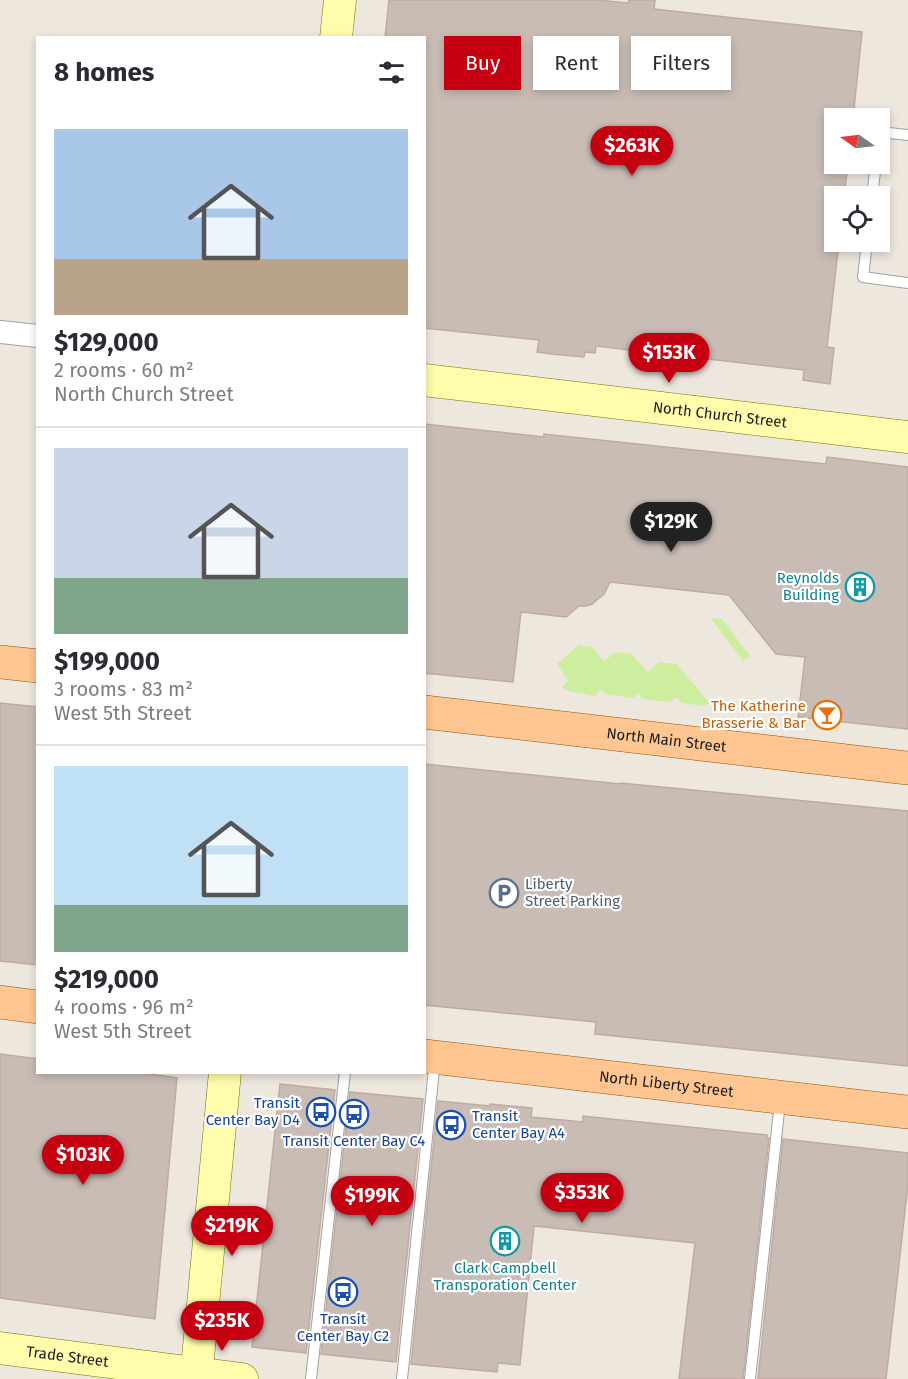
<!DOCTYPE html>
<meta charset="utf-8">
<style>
body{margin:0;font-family:"Fira Sans",sans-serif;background:#f2f2f3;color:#2b2b33;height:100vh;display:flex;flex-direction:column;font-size:22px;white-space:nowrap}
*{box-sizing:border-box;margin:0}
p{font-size:20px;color:#7c7c81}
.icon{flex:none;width:33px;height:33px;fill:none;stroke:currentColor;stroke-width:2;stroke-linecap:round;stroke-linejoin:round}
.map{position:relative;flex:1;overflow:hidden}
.panel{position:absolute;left:36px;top:36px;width:390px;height:1038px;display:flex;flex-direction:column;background:#fff;border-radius:0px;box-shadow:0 3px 9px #0003}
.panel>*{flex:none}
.hud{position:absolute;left:444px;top:36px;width:374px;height:54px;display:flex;gap:12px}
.needle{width:39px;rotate:284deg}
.tools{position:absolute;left:824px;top:108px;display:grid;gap:12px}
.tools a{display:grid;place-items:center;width:66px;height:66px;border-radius:0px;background:#fff;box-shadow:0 3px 9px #0003;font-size:30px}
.price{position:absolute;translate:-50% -51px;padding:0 14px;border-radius:21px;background:#c50011;color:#fff;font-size:20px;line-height:39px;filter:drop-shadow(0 2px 3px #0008)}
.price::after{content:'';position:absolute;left:50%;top:36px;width:18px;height:14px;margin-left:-9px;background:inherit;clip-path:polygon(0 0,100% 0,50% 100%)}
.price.current{background:#222;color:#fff}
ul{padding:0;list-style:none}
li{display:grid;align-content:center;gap:12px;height:318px;padding:0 18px}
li+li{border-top:2px solid #e1e1e2}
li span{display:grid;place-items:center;height:186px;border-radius:0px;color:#555}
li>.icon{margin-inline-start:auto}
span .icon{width:108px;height:108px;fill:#fffc;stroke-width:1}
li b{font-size:26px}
h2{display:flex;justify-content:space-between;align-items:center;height:72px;padding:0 18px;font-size:26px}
.tag{padding:0 21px;border-radius:0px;background:#fff;box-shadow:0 3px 9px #0003;font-size:21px;line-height:54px}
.tag.current{background:#c50011;color:#fff}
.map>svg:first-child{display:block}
.garden{fill:#ccee9e}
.building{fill:#c9bcb5;stroke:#c0aba0;stroke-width:1.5}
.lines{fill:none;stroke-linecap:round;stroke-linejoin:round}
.lane-casing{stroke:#a1a1a1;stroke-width:12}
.street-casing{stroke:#a1a1a1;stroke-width:24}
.secondary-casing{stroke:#717300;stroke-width:33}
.primary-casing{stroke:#915400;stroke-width:34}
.lane{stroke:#fff;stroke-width:10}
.street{stroke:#fff;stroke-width:22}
.secondary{stroke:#fffcab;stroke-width:32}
.primary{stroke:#ffc692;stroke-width:33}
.labels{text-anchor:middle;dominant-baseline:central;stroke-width:4.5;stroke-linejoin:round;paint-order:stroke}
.street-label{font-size:15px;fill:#1a1a1a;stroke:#fff}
.culture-label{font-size:15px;fill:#0d838f;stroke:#fff;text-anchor:end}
.food-label{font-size:15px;fill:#c56008;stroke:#fff;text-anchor:end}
.service-label{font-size:15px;fill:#4e5e75;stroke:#fff;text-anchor:start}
.transit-label{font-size:15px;fill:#164399;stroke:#fff}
</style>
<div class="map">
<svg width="908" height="1379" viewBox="0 0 908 1379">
<rect width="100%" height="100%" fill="#ede7de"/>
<path class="garden" d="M710,618L722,619L750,656L743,660Z
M579,645L592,647L604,661L616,652L631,654L648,672L659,662L677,664L709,703L704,706L681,703L676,697L670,702L643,699L638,694L632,698L605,694L601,689L595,696L568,691L562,687L568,681L557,664Z"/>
<path class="building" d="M389,0H597L628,3L629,0H655L654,9L862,32L853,118H834V164H848L844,196H834V242H839L827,347L834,348L830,384L803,380L804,370L596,346L595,353L585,352L584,357L552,354L537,352L539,340L424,328V38H385Z
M424,424L544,437V434L826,464L827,457L908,467V729L798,717L805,657L776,654L729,595L610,582L604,594L592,604L586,606H579L566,617L521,612L513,682L424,673Z
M0,703L38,707V965L0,961Z
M424,764L621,784V783L908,811V1066L595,1034L596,1022L424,1005Z
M0,1054L38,1059V1072H136L177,1078L155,1319L0,1298Z
M280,1084L335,1090L306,1353L252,1347Z
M350,1092L423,1099L396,1362L321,1354Z
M438,1101L490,1106V1104L532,1108L531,1117L583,1122V1116L767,1135V1138H769L743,1379H679L695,1243L534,1226L520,1365L498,1363L497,1372L411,1364Z
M783,1139L908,1153V1184L886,1379H758Z"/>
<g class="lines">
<g class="lane-casing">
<path id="lane" d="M879,139L880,132L908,135
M872,196L876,164
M867,242L863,277L908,283
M311,1379L345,1072
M402,1379L435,1060
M750,1379L780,1102"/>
</g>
<g class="street-casing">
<path id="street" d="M0,332L38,336"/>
</g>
<g class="secondary-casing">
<g id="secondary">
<path d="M336,38L340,0"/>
<path id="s1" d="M424,380L908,437"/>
<path id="s2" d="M0,1348L242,1379"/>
<path d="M196,1379L225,1072"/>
</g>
</g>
<g class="primary-casing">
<g id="primary">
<path d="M0,662L38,666"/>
<path id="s3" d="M424,712L908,768"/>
<path d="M0,1002L38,1007"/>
<path id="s4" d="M424,1056L908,1112"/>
</g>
</g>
<use href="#lane" class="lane"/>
<use href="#street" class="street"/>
<use href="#secondary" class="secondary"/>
<use href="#primary" class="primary"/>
</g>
<defs>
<g id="building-ring" transform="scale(1.5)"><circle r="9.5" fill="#fff" stroke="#0f9aa8" stroke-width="1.5"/><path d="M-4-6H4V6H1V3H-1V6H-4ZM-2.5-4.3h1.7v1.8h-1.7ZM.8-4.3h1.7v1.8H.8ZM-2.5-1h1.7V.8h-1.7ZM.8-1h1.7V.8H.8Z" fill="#0f9aa8"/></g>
<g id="bar-ring" transform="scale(1.5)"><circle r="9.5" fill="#fff" stroke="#e8710a" stroke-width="1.5"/><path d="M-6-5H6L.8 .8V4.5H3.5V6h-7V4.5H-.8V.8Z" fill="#e8710a"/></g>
<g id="parking-ring" transform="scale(1.5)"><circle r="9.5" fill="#fff" stroke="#5c6f8a" stroke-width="1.5"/><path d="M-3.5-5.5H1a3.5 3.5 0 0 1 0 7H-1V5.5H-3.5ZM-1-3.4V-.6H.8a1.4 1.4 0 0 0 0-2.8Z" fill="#5c6f8a"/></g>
<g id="bus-ring" transform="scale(1.5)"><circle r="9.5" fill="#fff" stroke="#1a4fb4" stroke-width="1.5"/><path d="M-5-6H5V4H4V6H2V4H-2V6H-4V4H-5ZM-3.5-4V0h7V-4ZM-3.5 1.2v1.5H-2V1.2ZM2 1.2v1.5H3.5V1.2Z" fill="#1a4fb4"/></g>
</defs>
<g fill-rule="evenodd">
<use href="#building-ring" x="860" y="587"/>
<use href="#bar-ring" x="827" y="715"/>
<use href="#parking-ring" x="504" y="893"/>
<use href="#bus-ring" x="321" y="1112"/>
<use href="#bus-ring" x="354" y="1114"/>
<use href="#bus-ring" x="451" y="1125"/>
<use href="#building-ring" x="505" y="1241"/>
<use href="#bus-ring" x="343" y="1292"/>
</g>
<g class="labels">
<g class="street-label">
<text stroke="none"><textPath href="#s1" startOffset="298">North Church Street</textPath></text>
<text stroke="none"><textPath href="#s3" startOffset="244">North Main Street</textPath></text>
<text stroke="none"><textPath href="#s4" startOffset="244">North Liberty Street</textPath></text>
<text stroke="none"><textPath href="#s2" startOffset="68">Trade Street</textPath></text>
</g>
<g class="culture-label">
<text x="839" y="578">Reynolds<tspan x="839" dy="17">Building</tspan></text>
<text x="505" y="1268" text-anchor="middle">Clark Campbell<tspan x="505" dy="17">Transporation Center</tspan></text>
</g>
<g class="food-label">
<text x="806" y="706">The Katherine<tspan x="806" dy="17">Brasserie &amp; Bar</tspan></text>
</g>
<g class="service-label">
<text x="525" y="884">Liberty<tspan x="525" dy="17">Street Parking</tspan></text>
</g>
<g class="transit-label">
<text x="300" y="1103" text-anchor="end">Transit<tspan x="300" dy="17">Center Bay D4</tspan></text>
<text x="472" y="1116" text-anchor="start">Transit<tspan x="472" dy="17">Center Bay A4</tspan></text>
<text x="354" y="1141">Transit Center Bay C4</text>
<text x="343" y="1319">Transit<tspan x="343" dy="17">Center Bay C2</tspan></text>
</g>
</g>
</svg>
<div class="tools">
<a><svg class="needle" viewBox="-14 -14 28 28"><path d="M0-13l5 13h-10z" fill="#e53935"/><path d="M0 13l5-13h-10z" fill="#7c7c81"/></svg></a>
<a><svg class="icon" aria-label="locate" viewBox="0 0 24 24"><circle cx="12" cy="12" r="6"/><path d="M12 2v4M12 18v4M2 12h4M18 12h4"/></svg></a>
</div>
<b class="price" style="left:632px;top:177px">$263K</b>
<b class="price" style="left:669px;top:384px">$153K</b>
<b class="price current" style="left:671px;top:553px">$129K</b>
<b class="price" style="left:83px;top:1186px">$103K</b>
<b class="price" style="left:582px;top:1224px">$353K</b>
<b class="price" style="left:372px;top:1227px">$199K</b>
<b class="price" style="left:232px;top:1257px">$219K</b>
<b class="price" style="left:222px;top:1352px">$235K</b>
<div class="hud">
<a class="tag current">Buy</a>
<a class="tag">Rent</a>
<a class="tag">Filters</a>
</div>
<section class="panel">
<h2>8 homes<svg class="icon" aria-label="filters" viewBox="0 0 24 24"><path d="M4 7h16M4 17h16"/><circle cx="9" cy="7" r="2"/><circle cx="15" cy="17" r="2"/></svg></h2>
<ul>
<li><span style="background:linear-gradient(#a9c7e8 70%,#b9a48a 0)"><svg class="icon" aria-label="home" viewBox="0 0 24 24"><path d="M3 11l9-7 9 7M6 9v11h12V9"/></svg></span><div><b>$129,000</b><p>2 rooms · 60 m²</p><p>North Church Street</p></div></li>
<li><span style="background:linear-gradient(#c9d6e8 70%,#7fa58c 0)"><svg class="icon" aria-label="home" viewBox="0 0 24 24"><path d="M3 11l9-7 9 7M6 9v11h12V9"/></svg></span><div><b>$199,000</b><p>3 rooms · 83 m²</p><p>West 5th Street</p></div></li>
<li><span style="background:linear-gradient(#bfe0f5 75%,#7fa58c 0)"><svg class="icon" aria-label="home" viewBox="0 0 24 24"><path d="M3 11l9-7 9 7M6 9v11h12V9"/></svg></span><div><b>$219,000</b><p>4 rooms · 96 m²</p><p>West 5th Street</p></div></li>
</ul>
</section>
</div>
